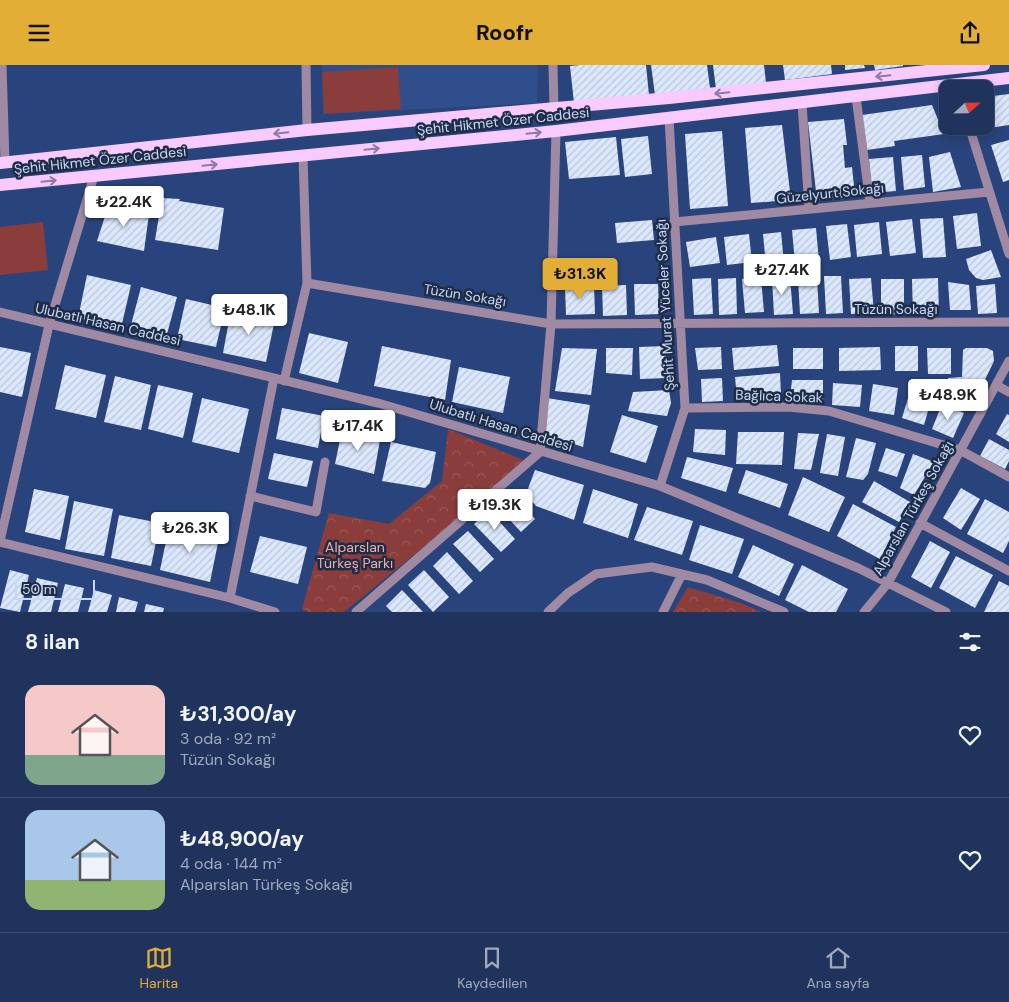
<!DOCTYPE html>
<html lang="tr">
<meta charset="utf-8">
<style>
body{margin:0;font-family:"DM Sans",sans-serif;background:#273b63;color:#f1f3f6;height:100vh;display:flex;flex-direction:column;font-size:19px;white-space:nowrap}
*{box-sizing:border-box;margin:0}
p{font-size:16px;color:#a1aabc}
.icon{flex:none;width:28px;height:28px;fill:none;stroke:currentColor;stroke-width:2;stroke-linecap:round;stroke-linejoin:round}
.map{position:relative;height:547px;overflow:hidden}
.panel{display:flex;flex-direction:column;background:#1f335d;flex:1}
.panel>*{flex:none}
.needle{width:32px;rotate:68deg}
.buttons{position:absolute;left:939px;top:15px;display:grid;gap:10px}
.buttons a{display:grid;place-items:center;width:55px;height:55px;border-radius:10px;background:#1f335d;box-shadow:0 2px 12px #0003,0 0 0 1px #3c4e72;font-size:25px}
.scale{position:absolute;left:15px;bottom:12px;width:80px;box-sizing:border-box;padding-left:5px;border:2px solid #c6d8f9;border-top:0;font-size:14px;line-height:18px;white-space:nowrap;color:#c6d8f9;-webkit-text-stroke:4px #1f2c46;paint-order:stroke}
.price{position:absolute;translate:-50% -42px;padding:0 11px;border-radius:5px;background:#fff;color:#222;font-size:16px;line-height:32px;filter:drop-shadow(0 1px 2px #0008)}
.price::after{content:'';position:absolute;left:50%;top:30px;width:15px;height:11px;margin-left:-8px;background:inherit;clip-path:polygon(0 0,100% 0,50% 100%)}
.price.active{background:#e3ae35;color:#111}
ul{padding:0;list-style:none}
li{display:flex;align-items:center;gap:15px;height:125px;padding:0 25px}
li+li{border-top:1px solid #3c4e72}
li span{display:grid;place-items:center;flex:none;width:140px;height:100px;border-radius:15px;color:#555}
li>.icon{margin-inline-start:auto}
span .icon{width:60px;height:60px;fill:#fffc;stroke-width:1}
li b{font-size:21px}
h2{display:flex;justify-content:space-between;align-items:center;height:60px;padding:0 25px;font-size:21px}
header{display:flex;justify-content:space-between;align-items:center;height:65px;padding:0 25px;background:#e3ae35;color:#111;font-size:22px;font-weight:700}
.tab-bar{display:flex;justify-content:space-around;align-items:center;height:70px;border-top:1px solid #3c4e72;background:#1f335d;font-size:14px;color:#a1aabc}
.tab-bar a{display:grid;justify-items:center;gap:2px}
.tab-bar .active{color:#e3ae35}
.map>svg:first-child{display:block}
.built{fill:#304e8c}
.park{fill:url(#park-crowns)}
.pitch{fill:#8a3d3b}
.building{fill:url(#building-hatch)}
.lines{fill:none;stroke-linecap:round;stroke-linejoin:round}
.minor{stroke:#a089a2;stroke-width:9}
.major{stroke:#f9cafd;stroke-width:12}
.oneway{stroke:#8c7ba2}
.labels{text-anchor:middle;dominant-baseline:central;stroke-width:5;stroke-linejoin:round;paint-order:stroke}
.street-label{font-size:14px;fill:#c6d8f9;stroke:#1f2c46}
.park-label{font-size:14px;fill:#f0aea9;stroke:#1f2c46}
</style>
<header><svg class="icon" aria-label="menu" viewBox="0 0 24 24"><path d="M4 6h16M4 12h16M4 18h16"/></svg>Roofr<svg class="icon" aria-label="share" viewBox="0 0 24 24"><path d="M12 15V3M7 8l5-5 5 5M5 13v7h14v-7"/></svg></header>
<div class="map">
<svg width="1009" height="547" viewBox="0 0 1009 547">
<defs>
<pattern id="park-crowns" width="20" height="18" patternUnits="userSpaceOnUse" patternTransform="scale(1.25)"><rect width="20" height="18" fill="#8a3d3b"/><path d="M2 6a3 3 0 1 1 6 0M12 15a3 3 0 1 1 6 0" fill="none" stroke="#995858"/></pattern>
<pattern id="building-hatch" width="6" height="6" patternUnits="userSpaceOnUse" patternTransform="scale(1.25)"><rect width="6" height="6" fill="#dbe7fd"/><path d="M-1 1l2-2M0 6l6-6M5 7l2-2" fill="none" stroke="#bbc6d9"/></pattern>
</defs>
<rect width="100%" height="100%" fill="#29447c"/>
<path class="built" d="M322,0H538L537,38L323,49Z"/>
<path class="park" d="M448,364L528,397L344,547H308L302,544L329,448L389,459L442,416Z
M688,522L741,538L761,547H673Z"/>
<path class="pitch" d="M398,2L401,44L324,49L322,7Z
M43,157L48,205L0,210V162Z"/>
<path class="building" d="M580,0H646L649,30L574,38L570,1Z
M651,0H707L710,23L655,30Z
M713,0H764L766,18L716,24Z
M783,0H831L832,9L785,15Z
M845,0H864L865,3L845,5Z
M874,0H903V1L875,5Z
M1009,29V60L983,64L985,32Z
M932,40L944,69L894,76L895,81L867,85L862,50Z
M844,54L847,80H843L845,103L852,102L855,131L817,135L808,57Z
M782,60L791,135L751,138L745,63Z
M722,66L728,141L690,144L685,69Z
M648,71L652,109L625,112L621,74Z
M616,72L620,110L569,114L565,77Z
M1009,75V115L1003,117L991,80Z
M950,87L961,122L933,127L929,92Z
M922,90L925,122L904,125L901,92Z
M893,92L896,126L872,128L869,94Z
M162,133L180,134L179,136L224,143L218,185L155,175Z
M109,139L128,140L127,146L149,149L144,186L97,176Z
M977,148L981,181L957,184L953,151Z
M943,153L946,192L923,193L920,154Z
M912,154L916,188L890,191L886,157Z
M652,155L654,175L617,178L615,158Z
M879,157L882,189L857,192L854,160Z
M847,159L851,192L830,195L826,161Z
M816,163L819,196L795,198L792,165Z
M781,167L784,198L766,200L763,169Z
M749,169L752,197L727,200L724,172Z
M716,172L720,198L690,202L686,177Z
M991,185L1001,212L983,215L976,213L969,205L966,194Z
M87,210L131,220L121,263L78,253Z
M824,211H841L843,248L826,249Z
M790,212L793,249L774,250L772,214Z
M711,213L713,249L694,250L692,214Z
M736,213L737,249L719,250L718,214Z
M761,213L764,247L745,248L742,214Z
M817,213L819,248L800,249L798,214Z
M871,213L874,248L851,249L849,214Z
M938,213L939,250L913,251L912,214Z
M881,214H904V249L881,250Z
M948,217L969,220L971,245H950Z
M634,219H658L659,249L635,250Z
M995,219L997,248L978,249L976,221Z
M594,220L595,249L566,250L565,221Z
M626,220L627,250L603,251L602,221Z
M141,222L177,232L167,269L131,260Z
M186,234L225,243L216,282L177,274Z
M231,245L275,254L266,297L223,288Z
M309,268L348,277L338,318L299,308Z
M777,280L779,301L734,305L732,283Z
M382,281L451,295L445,335L374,321Z
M666,281L667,313L640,314L639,282Z
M895,281H918V306H895Z
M0,282L31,288L22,332L0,327Z
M721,282L722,304L698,305L695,283Z
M880,282L881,305L839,306V283Z
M562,283L597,284L591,330L555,326Z
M606,283H633L632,310L606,308Z
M793,283H823V304H793Z
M927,283H951V309H928Z
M966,283H987L993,286L994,296L981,323L949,326L948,313L962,312L963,285Z
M65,300L106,310L96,353L55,344Z
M459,302L510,312L503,348L452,337Z
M780,308L781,330L737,333L735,312Z
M115,311L151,320L141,365L104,357Z
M722,313L723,336L702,337L701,314Z
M792,315H823V337L795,336L794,324H791Z
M833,318L862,320L860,342L832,340Z
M873,319L898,323L894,350L869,346Z
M158,320L193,328L183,373L148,364Z
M911,323L933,329L924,360L902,353Z
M669,325L671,338L667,351L628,346L633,327Z
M202,333L249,344L239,388L192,377Z
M547,333L590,340L583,382L542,368Z
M942,339L964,348L953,373L932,364Z
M282,343L324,351L318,383L276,374Z
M1007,349L1009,350V377L996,369Z
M622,350L658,361L646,398L610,387Z
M695,364L726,365L725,390L693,387Z
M342,365L380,375L374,409L335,399Z
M738,367H784L782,400L736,399Z
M798,368L819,369L811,405L794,404Z
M827,369L845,372L838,411L820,408Z
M856,373L876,378L868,409L863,415L846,412Z
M989,374L1009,385V396L1005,404L980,391Z
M391,377L436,387L430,418L425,423L382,416Z
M886,383L905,389L897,412L878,406Z
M274,388L313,396L307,422L268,414Z
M913,389L934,397L914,430L900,423Z
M687,392L733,403L726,427L681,413Z
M535,405L584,420L574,455L536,441L526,429Z
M746,405L788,419L780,443L738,428Z
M803,412L845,432L829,467L788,450Z
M874,416L910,437L899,457L862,437Z
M961,423L980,434L961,465L943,453Z
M34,424L69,431L60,475L25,467Z
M593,424L638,439L628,473L583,458Z
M509,425L535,454L521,467L495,439Z
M985,434L1009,447V476L1003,488L967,469Z
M74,436L113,444L104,491L65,484Z
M853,439L896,462L880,494L837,471Z
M647,442L693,456L682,490L634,475Z
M489,445L515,474L501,487L474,459Z
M119,450L160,458L151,501L111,493Z
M700,460L744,474L732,509L689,495Z
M169,462L219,473L210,517L160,505Z
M468,466L494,494L480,507L453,479Z
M260,471L307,482L298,519L250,507Z
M930,476L950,487L931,523L911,512Z
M753,480L794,499L779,531L738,512Z
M447,487L473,516L459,529L433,501Z
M956,491L993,510L975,543L939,523Z
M802,500L848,524L836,547H809L785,535Z
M10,505L29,510L20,547L0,543Z
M424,505L449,532L433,547L408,520Z
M37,513L58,518L51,547H28Z
M999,516L1009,521V547H984Z
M65,519L84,523L78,547H58Z
M94,525L112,530L107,547H88Z
M402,525L423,547H392L386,541Z
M119,532L138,537L135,547H116Z
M146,539L164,543L163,547H144Z"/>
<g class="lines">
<path class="minor" d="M2,0L5,97
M306,0L307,65
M553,0L554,45
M856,32L870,138
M802,38L809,144
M969,61L1009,189
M674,157L989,127
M307,218L551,259L1009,257
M0,247L378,338L660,421L858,503L946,547
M284,316L307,218L303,91
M996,320L1009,327
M685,343L788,342L829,346L960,385L1009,412
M660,421L685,343L669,53
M250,431L316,447L325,397
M920,458L1009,506
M0,476L49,260L94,111
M0,477L230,533L275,547
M230,533L274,313
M356,547L540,387L551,259L556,66
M548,547L568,528L596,509L652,502L707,515L784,547
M663,547L682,509
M864,547L888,518L1009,296"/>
<path class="major" d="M0,98L307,65L669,33L984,0
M0,120L556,66L1009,13"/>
</g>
<defs><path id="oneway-shaft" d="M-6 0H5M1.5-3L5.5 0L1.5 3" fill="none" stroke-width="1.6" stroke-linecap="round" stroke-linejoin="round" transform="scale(1.25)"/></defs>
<g class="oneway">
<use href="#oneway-shaft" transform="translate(883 11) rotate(174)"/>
<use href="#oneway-shaft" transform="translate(722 28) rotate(174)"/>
<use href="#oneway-shaft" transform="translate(281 68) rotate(174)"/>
<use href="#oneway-shaft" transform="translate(534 68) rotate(-6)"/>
<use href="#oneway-shaft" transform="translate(372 84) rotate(-6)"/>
<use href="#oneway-shaft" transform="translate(210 100) rotate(-6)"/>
<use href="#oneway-shaft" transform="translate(49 116) rotate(-6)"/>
</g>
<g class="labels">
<g class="street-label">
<text transform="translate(503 56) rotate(-6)">Şehit Hikmet Özer Caddesi</text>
<text transform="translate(100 95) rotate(-6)">Şehit Hikmet Özer Caddesi</text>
<text transform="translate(830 128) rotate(-6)">Güzelyurt Sokağı</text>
<text transform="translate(465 230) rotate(9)">Tüzün Sokağı</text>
<text transform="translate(665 240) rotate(-93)">Şehit Murat Yüceler Sokağı</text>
<text x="896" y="244">Tüzün Sokağı</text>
<text transform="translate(108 259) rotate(13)">Ulubatlı Hasan Caddesi</text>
<text transform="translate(779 331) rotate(2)">Bağlıca Sokak</text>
<text transform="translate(501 360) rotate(17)">Ulubatlı Hasan Caddesi</text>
<text transform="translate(913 443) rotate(-61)">Alparslan Türkeş Sokağı</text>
</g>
<g class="park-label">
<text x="355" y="482">Alparslan<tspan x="355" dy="16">Türkeş Parkı</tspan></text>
</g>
</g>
</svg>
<div class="buttons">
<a><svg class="needle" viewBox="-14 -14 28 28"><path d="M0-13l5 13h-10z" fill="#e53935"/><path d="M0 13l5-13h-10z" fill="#a1aabc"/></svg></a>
</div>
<div class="scale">50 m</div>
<b class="price" style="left:124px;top:163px">₺22.4K</b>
<b class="price" style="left:782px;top:231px">₺27.4K</b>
<b class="price active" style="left:580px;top:235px">₺31.3K</b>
<b class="price" style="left:249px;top:271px">₺48.1K</b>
<b class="price" style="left:948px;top:356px">₺48.9K</b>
<b class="price" style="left:358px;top:387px">₺17.4K</b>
<b class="price" style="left:495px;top:466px">₺19.3K</b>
<b class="price" style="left:190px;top:489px">₺26.3K</b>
</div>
<section class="panel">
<h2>8 ilan<svg class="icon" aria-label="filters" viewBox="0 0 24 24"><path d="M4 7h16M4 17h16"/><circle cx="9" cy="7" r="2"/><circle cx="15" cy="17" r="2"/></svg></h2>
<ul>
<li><span style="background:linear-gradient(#f6c9c9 70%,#7fa58c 0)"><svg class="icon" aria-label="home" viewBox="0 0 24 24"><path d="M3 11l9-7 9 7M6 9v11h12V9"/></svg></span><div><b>₺31,300/ay</b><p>3 oda · 92 m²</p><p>Tüzün Sokağı</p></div><svg class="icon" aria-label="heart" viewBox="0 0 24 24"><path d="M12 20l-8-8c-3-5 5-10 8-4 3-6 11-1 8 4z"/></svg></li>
<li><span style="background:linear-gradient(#a9c7e8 70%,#8fb573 0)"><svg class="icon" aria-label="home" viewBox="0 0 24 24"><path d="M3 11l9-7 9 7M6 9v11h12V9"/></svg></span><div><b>₺48,900/ay</b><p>4 oda · 144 m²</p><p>Alparslan Türkeş Sokağı</p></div><svg class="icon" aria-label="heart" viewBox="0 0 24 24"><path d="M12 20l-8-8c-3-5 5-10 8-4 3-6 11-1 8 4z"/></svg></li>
</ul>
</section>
<nav class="tab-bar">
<a class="active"><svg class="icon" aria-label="map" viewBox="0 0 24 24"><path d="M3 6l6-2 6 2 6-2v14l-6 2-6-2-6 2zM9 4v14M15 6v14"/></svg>Harita</a>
<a><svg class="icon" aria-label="saved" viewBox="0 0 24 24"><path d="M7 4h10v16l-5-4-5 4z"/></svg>Kaydedilen</a>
<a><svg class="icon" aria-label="home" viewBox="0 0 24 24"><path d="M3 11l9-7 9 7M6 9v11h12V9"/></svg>Ana sayfa</a>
</nav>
